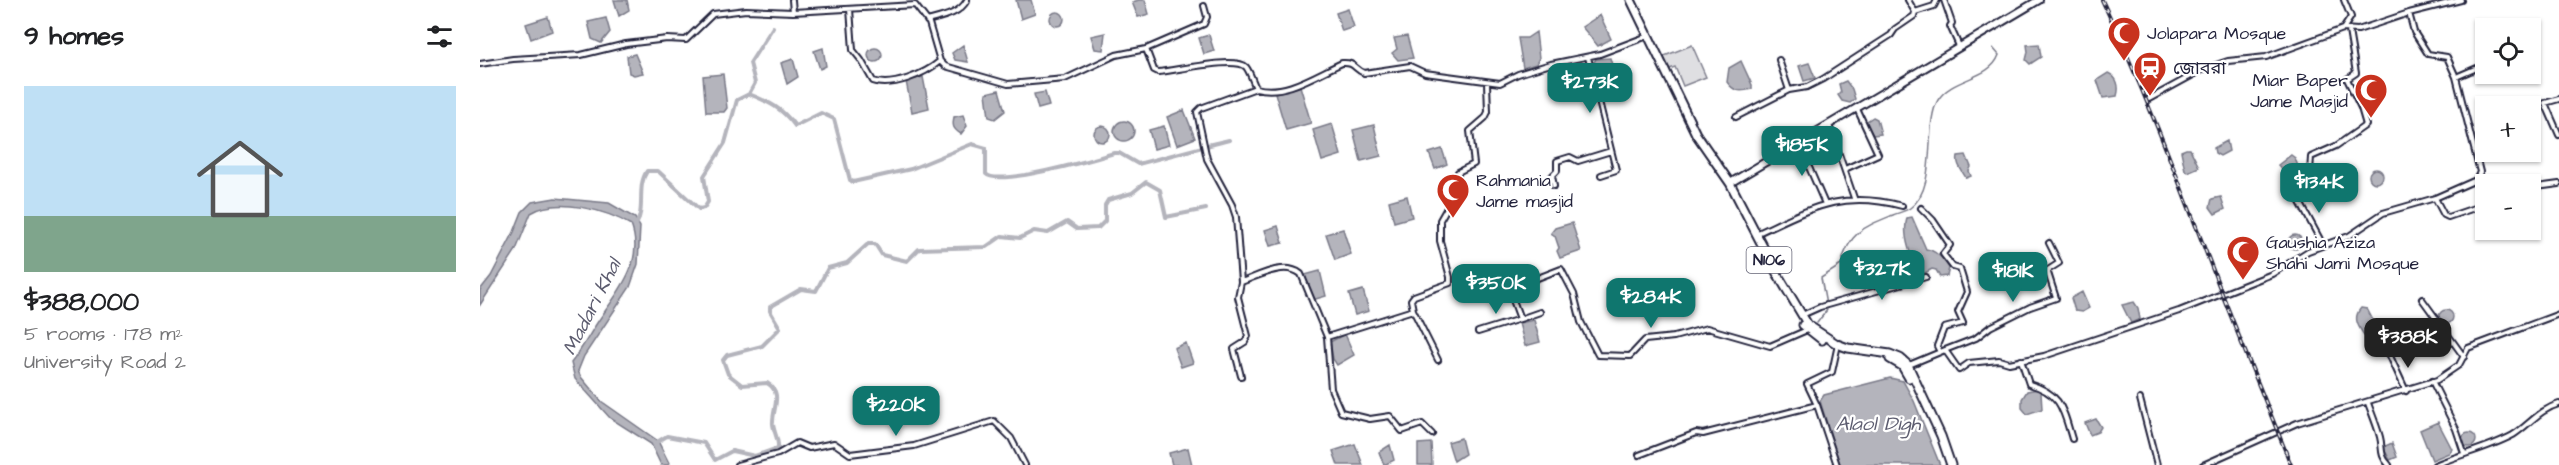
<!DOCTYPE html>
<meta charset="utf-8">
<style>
body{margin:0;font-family:"Architects Daughter","Noto Sans Bengali",sans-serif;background:#f2f2f2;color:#202124;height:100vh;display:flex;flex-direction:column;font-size:22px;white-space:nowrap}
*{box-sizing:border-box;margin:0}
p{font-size:20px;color:#757577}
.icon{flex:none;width:33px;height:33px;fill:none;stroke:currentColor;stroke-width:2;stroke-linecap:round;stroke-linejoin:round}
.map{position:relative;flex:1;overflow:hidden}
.side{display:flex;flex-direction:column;background:#fff;width:480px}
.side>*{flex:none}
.buttons{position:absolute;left:1995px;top:18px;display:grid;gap:12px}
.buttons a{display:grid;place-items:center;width:66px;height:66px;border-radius:0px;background:#fff;box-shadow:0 2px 4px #0004;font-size:30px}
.price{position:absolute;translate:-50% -51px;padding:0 14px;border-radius:12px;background:#0f766e;color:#fff;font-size:20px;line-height:39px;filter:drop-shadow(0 2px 3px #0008)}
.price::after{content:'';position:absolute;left:50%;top:36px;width:18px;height:14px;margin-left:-9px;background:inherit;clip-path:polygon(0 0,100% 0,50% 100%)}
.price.on{background:#222;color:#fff}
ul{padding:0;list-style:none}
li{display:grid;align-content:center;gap:12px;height:318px;padding:0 24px}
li+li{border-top:2px solid #e0e0e0}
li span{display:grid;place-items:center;height:186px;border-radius:0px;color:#555}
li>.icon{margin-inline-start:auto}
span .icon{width:108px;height:108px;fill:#fffc;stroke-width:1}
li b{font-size:26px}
h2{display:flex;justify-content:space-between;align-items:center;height:72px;padding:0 24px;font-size:26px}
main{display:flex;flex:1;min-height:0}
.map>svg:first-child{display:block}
.green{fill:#dfdfe2;stroke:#80808e;stroke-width:1.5}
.water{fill:#b4b4bc;stroke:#7a7a88;stroke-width:1.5}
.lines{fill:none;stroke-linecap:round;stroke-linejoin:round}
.stream{stroke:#7a7a88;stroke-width:1.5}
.canal{stroke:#b4b4bc;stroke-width:4}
.minor-casing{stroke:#22223b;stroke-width:8}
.secondary-casing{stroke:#22223b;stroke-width:10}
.trunk-casing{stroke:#22223b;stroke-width:11}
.minor{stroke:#fff;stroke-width:4}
.secondary{stroke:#fff;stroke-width:6}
.trunk{stroke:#fff;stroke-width:7}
.rail-casing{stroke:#22223b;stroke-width:4}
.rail{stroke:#fff;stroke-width:1.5;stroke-dasharray:4.5;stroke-linecap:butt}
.labels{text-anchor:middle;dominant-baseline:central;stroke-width:4.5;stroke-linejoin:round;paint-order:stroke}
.shield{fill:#fff;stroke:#646476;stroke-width:1.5}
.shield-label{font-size:16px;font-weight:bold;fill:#22223b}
.poi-label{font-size:18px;fill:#22223b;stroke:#fff;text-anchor:start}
.water-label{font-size:20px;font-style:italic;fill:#5c5c6f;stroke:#fff}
</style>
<main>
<section class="side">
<h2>9 homes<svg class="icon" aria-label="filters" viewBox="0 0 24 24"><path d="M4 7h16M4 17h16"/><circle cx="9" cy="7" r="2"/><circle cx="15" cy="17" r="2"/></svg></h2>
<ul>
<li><span style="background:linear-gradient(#bfe0f5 70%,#7fa58c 0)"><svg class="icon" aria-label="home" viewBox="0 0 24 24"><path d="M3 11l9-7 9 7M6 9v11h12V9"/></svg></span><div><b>$388,000</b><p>5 rooms · 178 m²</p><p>University Road 2</p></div></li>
</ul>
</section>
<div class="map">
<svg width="2079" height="465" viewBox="0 0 2079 465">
<rect width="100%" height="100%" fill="#fff"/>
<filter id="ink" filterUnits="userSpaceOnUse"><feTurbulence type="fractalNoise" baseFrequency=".0167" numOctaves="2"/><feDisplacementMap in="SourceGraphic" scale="12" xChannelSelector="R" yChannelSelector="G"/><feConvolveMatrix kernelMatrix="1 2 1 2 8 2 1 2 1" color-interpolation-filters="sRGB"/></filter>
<g filter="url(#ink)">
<path class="green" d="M1212,45L1226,77L1203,86L1195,67L1187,70L1182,57Z"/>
<path class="water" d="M134,0H147L149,10L139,16Z
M536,0H551L555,14L541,19Z
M659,0H665L669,14L658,17L652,2Z
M868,9L874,27L862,31L856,13Z
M570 19a7 7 0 1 1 14 0a7 7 0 1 1-14 0Z
M1120,15L1131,39L1118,46L1102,27Z
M68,17L72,31L51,39L46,24Z
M126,18L130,32L121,43L112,39L108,22Z
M1056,32L1059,58L1056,64L1043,68L1038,38H1047Z
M625,33L623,50L615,49L611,36Z
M729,35L734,51L724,54L719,38Z
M927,36L933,58L918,60L912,53L917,49L914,38Z
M1559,44L1561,57L1550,64L1546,60L1548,52L1547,45Z
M483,45L488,62L475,60L472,53Z
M343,48L346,66L340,69L334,51Z
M388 55a7 7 0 1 1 14 0a7 7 0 1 1-14 0Z
M155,54L163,73L154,75L149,73L147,56Z
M1130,58L1137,82L1116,86L1114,62L1116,59Z
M313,59L318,77L307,84L301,63Z
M1261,61L1272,85V89C1260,92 1254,92 1247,82L1249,68Z
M1329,63L1335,78L1324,81L1319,66Z
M1628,73C1637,77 1640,86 1637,96L1623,98L1617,80Z
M243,74L247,108L244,112H226L223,76Z
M443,77L449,108L432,112L426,81Z
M1366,81L1372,89L1375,99L1370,103L1362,101L1358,95L1361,92L1359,84Z
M820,86L831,123L806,130L795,93Z
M519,90L525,111L515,119L509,117L506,93Z
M565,92L569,106L558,109L554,94Z
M704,110L715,138L697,145L687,117Z
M483,115L487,126L481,134C473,129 472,126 474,117Z
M1393,117L1397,119L1401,134L1393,135L1387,127V121Z
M634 131a10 10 0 1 1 20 0a10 10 0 1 1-20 0Z
M852,124L861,155L842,161L833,130Z
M894,125L901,156L881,161L873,130Z
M614 134a8 8 0 1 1 16 0a8 8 0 1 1-16 0Z
M684,126L689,145L674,149L669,130Z
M1747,141L1749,151L1740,156L1735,153L1734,148Z
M962,149L967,164L955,169L949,153Z
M1706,149H1710L1719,167L1708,172L1705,170L1701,151Z
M1486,155L1491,167L1489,171L1491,176L1486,178C1482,170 1476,165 1478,156Z
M1811,155L1815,158L1819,169L1815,174L1808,176L1798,165Z
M1889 176a7 7 0 1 1 14 0a7 7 0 1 1-14 0Z
M927,196L932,217L914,222L909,201Z
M1741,197L1745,209L1735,214L1730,207L1732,199Z
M75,198L129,203L155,218L160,227L158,264L150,287L104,356L98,371L101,377L121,401L178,441L190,465H181L171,444L130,418L95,379L91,363C101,350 108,337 117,323C135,295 166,263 151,225C126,210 77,197 51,213L36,250L0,305V290L11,276L34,232L42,212L52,202Z
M1432,217L1446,249C1456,250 1464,260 1469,268L1467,276L1460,277L1456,270L1452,269L1441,275C1431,260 1422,235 1427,218Z
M1092,223L1101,251L1080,258L1077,251L1079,248L1075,236L1071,233L1075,228Z
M798,226L803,243L790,246L785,230Z
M863,229L871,254L855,260L846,234Z
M1808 242a7 7 0 1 1 14 0a7 7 0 1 1-14 0Z
M840,271L846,296L832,300L825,275Z
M883,290L889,311L875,315L869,294Z
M1602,292L1609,308L1602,312L1595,311L1591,298Z
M1654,302L1658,308L1660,319L1651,323L1642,305Z
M1881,308L1887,309L1897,328L1884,335C1877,325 1873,317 1881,308Z
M1959 317a7 7 0 1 1 14 0a7 7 0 1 1-14 0Z
M1054,320L1060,342L1045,346L1039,323Z
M865,334L874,355L857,365L853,359L850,342Z
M706,343L713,363L701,367L694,348Z
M1410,378L1423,381L1434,401L1460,465H1360L1340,401L1344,395Z
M1558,389L1561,393L1562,409L1547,414L1542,408V399L1547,391Z
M1616,419L1621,427L1618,432L1610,435L1605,423Z
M1958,422L1972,449L1969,453L1952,460L1940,430Z
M1982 440a7 7 0 1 1 14 0a7 7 0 1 1-14 0Z
M981,438L985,454L974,461L968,442Z
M951,443L952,465H938V444Z
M1912,443L1917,457L1910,460L1903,447Z
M875,444L883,465H858L853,451Z
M910,445L914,460L904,465L899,452Z
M708,448L712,465H692L689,453Z"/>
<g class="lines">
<path class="stream" d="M1337,323L1347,310L1341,278L1361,265C1369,232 1384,227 1413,215C1418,213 1426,211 1430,208C1459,187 1443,125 1458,100C1472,77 1510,80 1519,55L1513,48"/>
<path class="canal" d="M269,94C289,102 302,108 315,126L341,113L354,119L370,180L373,182L431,169L492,144L506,148V174C517,187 615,159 634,153H639L658,164L749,140L723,146
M156,225C166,208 156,187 167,171H178L219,209L224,208L228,202L224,176L245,143L257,100L269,94L275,83L270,63L293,27
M177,442L187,436L224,443L235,460L252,451L275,456L298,448C299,440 294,433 293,424C292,409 304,393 287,383L262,385L248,374L243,360L247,355L282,346L300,328L290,311V307L321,289L336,291L348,268L367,263L388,244H395L402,255L427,261L439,249L506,247L522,236L540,238L554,231L568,233L587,222L597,229L618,228L625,221V205L628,200L652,193L666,182L680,190L686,217L726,209"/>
<g class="minor-casing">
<path id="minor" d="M312,0L313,12
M1428,0L1435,12L1454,6L1457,0
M1464,0L1472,23L1470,26L1479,46
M370,9L373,50L381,60L393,81C412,88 445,74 460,61
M447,21C462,17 480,14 487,0
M1863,29L1871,17L1864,0
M666,49L724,24L727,17L724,6
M1108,57L1136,170L1121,175
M1299,60L1309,90L1327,87L1343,79L1411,35L1415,29L1434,16L1435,12
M0,64L33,59L101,55L146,44L187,39L206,40L233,14L266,10L313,12L435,5L449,23L460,61L465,66L528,84L585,79L636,55L666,49L674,70L678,72C694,71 756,56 766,67C770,72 773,82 776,88C806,96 835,75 862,63C875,62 874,69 884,73L930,66L945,73L1020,83L1038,74L1071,64L1120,54L1165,37
M1976,77L1997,68L2006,72
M1669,99L1724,69L1748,61L1786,57L1863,29L1878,30L1929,13
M2079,99L2065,103L2079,135
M1256,117L1309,90
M1349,125L1374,198
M1318,142L1345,204
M1998,157L2006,150
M1365,169L1398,154L1377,109
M1074,186L1072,176L1077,171V161L1090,157L1098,161L1131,151
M2050,188L2079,184
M1955,198L1996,180L2000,172L1976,77L1967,57L1948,54L1934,32L1929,13L1981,0
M1441,208L1453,220L1470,245L1463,254L1473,267L1480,269L1487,292L1478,312L1483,323L1464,328L1457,346L1460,352
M1278,233C1332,208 1361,190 1422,206
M1843,245L1814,191L1830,172L1831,157L1856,146L1886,125L1881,108L1867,79L1876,73L1869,31
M761,282C779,276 804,261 821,274L847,337
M1942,299L1984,357
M933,310L958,360
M1060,312L1040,319L1029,289L1081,269L1094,294L1101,322L1118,355L1150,356L1165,340L1194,337L1227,328L1290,346L1327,330
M1322,315L1340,307L1446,277
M998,332L1040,319
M1465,350L1496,338L1510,327L1550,307L1576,298L1568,273V270L1579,263L1569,243
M1910,356L1926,391
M1541,360L1549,384C1581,393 1583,409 1592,439
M1429,365L1465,350L1479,370L1489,363L1519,360L1529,363L1564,356L1699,311L1792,274L1828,251L1869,236L1903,213L1955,198L1964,215L1968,217L2006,204
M761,376L754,349L765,342L768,336L758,297L761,282L756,217L752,205L727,159L717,112L721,108L776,88
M1952,381L1976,429L1984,453
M1660,399L1677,465
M1888,403C1892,414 1897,426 1900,437C1903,448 1899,455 1909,465
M1337,405L1357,465
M952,434L942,424L922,431L910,416L890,419L861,412L851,389L847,337L933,310L931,300L934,296L970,283V277L960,241V220L976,192L978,172L994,164L990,131L1005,118L1008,112L1007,82
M1159,455L1216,433L1223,434L1337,405L1327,384L1352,372L1357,349
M257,465L298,454L317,443L329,448L354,443L370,454L434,446L514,421L531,438L545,465
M1723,465L1817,423L1957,380L1979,365L1988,348L2079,314
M1955,465C1981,454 2009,448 2033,435C2049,425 2060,409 2079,404"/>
</g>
<g class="secondary-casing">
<path id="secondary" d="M1250,183L1559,0"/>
</g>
<g class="trunk-casing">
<path id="trunk" d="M1151,0L1216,134L1250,183L1295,270L1328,325L1357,344L1368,348L1410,354L1420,358L1428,365L1461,436L1471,465
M1323,325L1342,340
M1410,359L1422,366L1429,378"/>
</g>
<use href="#minor" class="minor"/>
<use href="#secondary" class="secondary"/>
<use href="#trunk" class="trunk"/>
<g class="rail-casing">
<path id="rail" d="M1622,0C1667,95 1703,193 1741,291C1764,350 1788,407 1811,465"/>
</g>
<use href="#rail" class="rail"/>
</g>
</g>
<defs>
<g id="mosque-pin" transform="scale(1.725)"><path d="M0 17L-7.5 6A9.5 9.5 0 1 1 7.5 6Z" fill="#c8321e" stroke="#fff"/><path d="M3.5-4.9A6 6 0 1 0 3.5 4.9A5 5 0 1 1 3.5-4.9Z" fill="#fff"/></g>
<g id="station-pin" transform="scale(1.725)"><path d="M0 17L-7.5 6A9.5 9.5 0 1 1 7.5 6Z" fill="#c8321e" stroke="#fff"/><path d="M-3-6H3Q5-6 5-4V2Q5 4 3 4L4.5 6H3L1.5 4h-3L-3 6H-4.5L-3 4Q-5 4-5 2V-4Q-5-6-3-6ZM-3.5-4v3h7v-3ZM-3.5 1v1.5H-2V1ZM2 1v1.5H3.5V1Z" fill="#fff"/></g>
</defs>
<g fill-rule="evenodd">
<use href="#mosque-pin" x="1644" y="33"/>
<use href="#station-pin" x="1670" y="68"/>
<use href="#mosque-pin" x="1891" y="90"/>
<use href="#mosque-pin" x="973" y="190"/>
<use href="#mosque-pin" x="1763" y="252"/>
</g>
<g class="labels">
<rect class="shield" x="1266.5" y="247" width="45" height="26" rx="4.5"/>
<g class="shield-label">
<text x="1289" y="260">N106</text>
</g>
<g class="poi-label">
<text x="1667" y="33">Jolapara Mosque</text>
<text x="1693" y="68">জোবরা</text>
<text x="1868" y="80" text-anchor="end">Miar Baper<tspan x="1868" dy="21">Jame Masjid</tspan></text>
<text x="996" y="180">Rahmania<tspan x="996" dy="21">Jame masjid</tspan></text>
<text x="1786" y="242">Gaushia Aziza<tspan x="1786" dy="21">Shahi Jami Mosque</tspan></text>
</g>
<g class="water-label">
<text transform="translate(112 307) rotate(-63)">Madari Khal</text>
<text x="1398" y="424">Alaol Digh</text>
</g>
</g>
</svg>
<div class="buttons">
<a><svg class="icon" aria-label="locate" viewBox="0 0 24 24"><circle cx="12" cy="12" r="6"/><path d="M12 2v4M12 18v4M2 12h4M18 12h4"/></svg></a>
<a>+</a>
<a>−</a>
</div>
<b class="price" style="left:1110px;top:114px">$273K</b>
<b class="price" style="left:1322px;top:177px">$185K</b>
<b class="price" style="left:1839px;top:214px">$134K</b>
<b class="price" style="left:1402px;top:301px">$327K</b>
<b class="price" style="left:1533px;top:303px">$181K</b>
<b class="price" style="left:1016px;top:315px">$350K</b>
<b class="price" style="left:1171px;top:329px">$284K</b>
<b class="price on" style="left:1928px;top:369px">$388K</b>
<b class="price" style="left:416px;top:437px">$220K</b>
</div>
</main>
